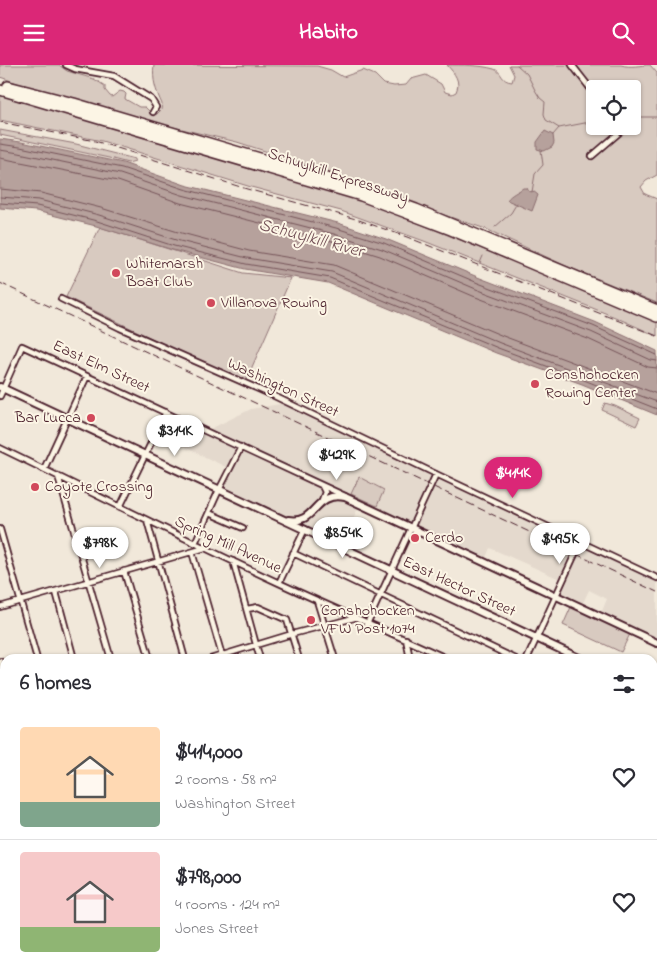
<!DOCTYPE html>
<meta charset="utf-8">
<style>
body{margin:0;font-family:"Indie Flower",sans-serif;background:#f7f7f7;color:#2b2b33;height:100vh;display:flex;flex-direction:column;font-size:19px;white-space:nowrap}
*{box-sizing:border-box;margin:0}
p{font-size:16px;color:#7c7c81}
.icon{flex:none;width:28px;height:28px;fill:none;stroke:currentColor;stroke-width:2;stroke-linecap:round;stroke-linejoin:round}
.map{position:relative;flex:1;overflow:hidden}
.drawer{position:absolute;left:0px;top:589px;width:658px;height:321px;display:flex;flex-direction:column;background:#fff;border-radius:15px 15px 0 0;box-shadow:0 1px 4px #0004}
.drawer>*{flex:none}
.fabs{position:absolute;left:586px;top:15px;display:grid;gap:10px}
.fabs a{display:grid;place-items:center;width:55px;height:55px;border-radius:5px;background:#fff;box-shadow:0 1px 4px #0004;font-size:25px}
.price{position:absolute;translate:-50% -42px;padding:0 11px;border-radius:18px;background:#fff;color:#222;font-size:16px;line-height:32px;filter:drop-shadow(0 1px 2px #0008)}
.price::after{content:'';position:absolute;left:50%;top:30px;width:15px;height:11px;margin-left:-8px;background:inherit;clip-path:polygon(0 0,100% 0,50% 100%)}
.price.current{background:#db2777;color:#fff}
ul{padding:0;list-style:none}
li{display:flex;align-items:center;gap:15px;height:125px;padding:0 20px}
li+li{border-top:1px solid #e1e1e2}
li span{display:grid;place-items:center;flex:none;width:140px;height:100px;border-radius:5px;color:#555}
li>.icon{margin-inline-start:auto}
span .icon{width:60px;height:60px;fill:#fffc;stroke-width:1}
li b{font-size:21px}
h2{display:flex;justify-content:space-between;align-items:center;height:60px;padding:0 20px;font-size:21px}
header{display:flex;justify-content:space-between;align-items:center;height:65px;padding:0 20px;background:#db2777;color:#fff;font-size:22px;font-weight:700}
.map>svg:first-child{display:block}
.built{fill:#e4d9cd}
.green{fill:#d8cac0;stroke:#917476;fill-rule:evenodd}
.water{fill:#b6a19c;stroke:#8b6d6f}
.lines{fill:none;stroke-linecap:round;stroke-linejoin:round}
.shore{stroke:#755358;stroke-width:1}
.stream{stroke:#8b6d6f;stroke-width:1}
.minor-casing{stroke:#4a1f2b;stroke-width:8}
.secondary-casing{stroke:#4a1f2b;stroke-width:10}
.primary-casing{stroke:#4a1f2b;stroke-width:11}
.motorway-casing{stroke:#4a1f2b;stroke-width:12}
.minor{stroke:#fcf5e5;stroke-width:4.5}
.secondary{stroke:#fcf5e5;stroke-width:6}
.primary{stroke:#fcf5e5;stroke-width:7}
.motorway{stroke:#fcf5e5;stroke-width:9}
.rail{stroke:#4a1f2b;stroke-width:1;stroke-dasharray:8 4;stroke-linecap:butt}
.poi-dot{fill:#d1495b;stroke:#fcf5e5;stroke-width:2}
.labels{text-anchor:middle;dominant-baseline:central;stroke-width:4;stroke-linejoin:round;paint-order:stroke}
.street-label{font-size:16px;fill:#4a1f2b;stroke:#fcf5e5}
.poi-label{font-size:16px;fill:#4a1f2b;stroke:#fcf5e5;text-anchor:start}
.water-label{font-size:18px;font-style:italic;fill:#704c53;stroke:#fcf5e5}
</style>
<header><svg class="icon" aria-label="menu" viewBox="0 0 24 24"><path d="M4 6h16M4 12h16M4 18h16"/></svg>Habito<svg class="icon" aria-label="search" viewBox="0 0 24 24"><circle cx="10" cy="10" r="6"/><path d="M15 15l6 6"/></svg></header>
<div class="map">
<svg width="657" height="909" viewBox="0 0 657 909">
<rect width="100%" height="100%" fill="#f1e8da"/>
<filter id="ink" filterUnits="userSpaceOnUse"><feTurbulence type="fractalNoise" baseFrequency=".02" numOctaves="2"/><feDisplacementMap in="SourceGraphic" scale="10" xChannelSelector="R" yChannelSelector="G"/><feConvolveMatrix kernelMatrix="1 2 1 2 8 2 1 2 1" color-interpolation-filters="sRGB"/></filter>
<g filter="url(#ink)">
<path class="built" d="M272,330L657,513V578L600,551L607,534L589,525L581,542L556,531L562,515L490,483L484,497L360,439L340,481L219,425L230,404L176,378L204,367L251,344L280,339Z
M657,687V778L653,779L652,689Z
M233,905H288L275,909H234Z"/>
<path class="green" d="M0,0H59L67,6L94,14L105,21V25L110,31L112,32L120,26L124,27L126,29L125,34L139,42H145L153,50L157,49L161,45L162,39C156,26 152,15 154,0L317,1L331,5L343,12L363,5L375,10L384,19L394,21L406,20L411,14L426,10L441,19L445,27L452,29L456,27C461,16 455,9 447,0C462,0 480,0 494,4C503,7 500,16 512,17L514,10L509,0H621C631,3 640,0 650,0L657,8V110L646,116L641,122L645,129L657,134V238L566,201L486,164L420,142L383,125L336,109L237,77L160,59L20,19L0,12ZM595,24H632V61H595Z
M0,30L319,123L373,140L587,226L657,256V271L615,252L424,176L341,146L251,122L102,76L0,55Z
M0,65L76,79L135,94V96L128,98L109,93L0,70Z
M100,162L243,208L291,213L245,318L66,232Z
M605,338L615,341L640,353L636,361L602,345Z
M359,412L384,425L377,441L351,429Z
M571,542L630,569L621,587L563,560Z"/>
<path class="water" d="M545,66L553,70L554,78L552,82L544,86L537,84V77Z
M0,74L21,77L123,98L185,120L338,158L386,174L480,213L595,257L657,286V350L582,319L496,288L328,218L245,204L173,185L96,161L36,146L0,143Z
M523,123H527L529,127L533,126L538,130L532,146L507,135C511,129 518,127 523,123Z"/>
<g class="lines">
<path class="shore" d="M0,79L20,82L122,103L184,124L336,163L384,178L478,218L593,261L657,290
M0,85L19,88L120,109L182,130L334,169L382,184L476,224L591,267L651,295L657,296
M0,93L118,116L180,138L332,176L380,191L473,231L588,274L648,302L657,303
M0,124L41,128L101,143L178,167L249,186L334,200L503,271L657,329
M0,132L39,135L99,150L176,175L247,193L332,207L500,278L657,337
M0,138L37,141L97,156L174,181L246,199L330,213L498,283L584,315L657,344"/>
<path class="stream" d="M517,0L527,9L535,25L540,33L545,37L544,49L546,55L559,63L553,70
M635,52H657
M559,63L595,56
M532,127L535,109L543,100L541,85
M495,162L511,148L517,138
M480,198L483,191"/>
<g class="minor-casing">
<path id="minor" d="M66,0L75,4L114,11L151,34L156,42L153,47
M572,0L590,23L595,27
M632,45L634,50L632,56
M592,91L627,61
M61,234L120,263L272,330L436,409L657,513
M0,331L22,281L345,431
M0,383C93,428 186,475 279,518C335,544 392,568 448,594
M44,404L87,311
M58,411L111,594
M322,421L325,427L322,435
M120,442L166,347
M209,448L243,463
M147,455L185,594
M0,464L37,594
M195,478L219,425L241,382
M192,487L223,594
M293,488L516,594
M233,496L260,594
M124,506L150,594
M279,518L305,464
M56,527L74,594
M317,536L335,594
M0,542L205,483
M247,544L258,542L287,555L299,594
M367,559L436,409
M406,574L410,594
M210,594L292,569L354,553
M527,594L581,476
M0,596L2,602
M0,654L5,652
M652,657L657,659
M652,690L657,695
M0,727L5,745
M0,765L5,763
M652,800L657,798
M0,872L5,871
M51,905L52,909
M90,905L91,909
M126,905L127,909
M200,905L201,909
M311,905L312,909
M350,905L351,909
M386,905L387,909
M423,905L424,909
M499,905L500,909
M536,905L537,909
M573,905L574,909
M606,905L607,909
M646,905L648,909
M275,909L288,905
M445,909L460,905"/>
</g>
<g class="secondary-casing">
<path id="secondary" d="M0,322L581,594
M288,455C317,460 313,426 345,432L657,578
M652,627L657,629"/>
</g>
<g class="primary-casing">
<path id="primary" d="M652,749L657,748
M96,909L110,905"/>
</g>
<g class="motorway-casing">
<path id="motorway" d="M8,21L74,38L344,118L416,144L657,245
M0,25L361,131L451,165L657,252"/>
</g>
<use href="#minor" class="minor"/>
<use href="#secondary" class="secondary"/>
<use href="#primary" class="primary"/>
<use href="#motorway" class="motorway"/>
<path class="rail" d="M0,57L95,76L247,124L356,154L407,172L657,271
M0,218L657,527"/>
</g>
</g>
<g class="poi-dot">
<circle cx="116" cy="208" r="5"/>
<circle cx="211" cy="238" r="5"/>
<circle cx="535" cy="319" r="5"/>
<circle cx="91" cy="353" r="5"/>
<circle cx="35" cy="422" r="5"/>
<circle cx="415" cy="473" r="5"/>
<circle cx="311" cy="555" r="5"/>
</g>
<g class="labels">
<g class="street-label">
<text transform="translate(338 111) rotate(18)">Schuylkill Expressway</text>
<text transform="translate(101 302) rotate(25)">East Elm Street</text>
<text transform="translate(283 323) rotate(25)">Washington Street</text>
<text transform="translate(228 480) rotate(25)">Spring Mill Avenue</text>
<text transform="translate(459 522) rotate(25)">East Hector Street</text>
</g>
<g class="poi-label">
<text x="126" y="199">Whitemarsh<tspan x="126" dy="18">Boat Club</tspan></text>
<text x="221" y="238">Villanova Rowing</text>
<text x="545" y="310">Conshohocken<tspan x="545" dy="18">Rowing Center</tspan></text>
<text x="81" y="353" text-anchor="end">Bar Lucca</text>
<text x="45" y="422">Coyote Crossing</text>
<text x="425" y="473">Cerdo</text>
<text x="321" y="546">Conshohocken<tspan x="321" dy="18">VFW Post 1074</tspan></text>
</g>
<g class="water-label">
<text transform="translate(311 174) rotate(15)">Schuylkill River</text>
</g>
</g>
</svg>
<div class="fabs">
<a><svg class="icon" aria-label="locate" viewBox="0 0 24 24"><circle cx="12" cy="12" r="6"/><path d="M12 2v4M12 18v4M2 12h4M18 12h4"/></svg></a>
</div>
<b class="price" style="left:175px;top:392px">$314K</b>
<b class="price" style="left:337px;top:416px">$429K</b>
<b class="price current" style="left:513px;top:434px">$414K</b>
<b class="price" style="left:343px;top:494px">$854K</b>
<b class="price" style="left:560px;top:500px">$495K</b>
<b class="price" style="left:100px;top:504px">$798K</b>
<section class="drawer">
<h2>6 homes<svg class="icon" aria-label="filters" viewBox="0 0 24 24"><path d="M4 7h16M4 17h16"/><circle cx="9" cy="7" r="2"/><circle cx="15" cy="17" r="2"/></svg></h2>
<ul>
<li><span style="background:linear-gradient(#ffd9b3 75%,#7fa58c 0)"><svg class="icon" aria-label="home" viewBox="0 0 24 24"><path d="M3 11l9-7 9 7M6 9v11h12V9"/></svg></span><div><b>$414,000</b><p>2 rooms · 58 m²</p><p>Washington Street</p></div><svg class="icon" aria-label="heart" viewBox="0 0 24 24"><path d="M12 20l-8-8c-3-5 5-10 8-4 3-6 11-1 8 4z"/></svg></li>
<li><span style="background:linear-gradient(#f6c9c9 75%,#8fb573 0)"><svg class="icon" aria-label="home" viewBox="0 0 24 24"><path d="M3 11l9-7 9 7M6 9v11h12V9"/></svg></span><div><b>$798,000</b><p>4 rooms · 124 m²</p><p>Jones Street</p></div><svg class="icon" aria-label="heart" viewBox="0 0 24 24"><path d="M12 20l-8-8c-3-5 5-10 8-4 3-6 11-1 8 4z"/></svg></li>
</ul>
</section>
</div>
